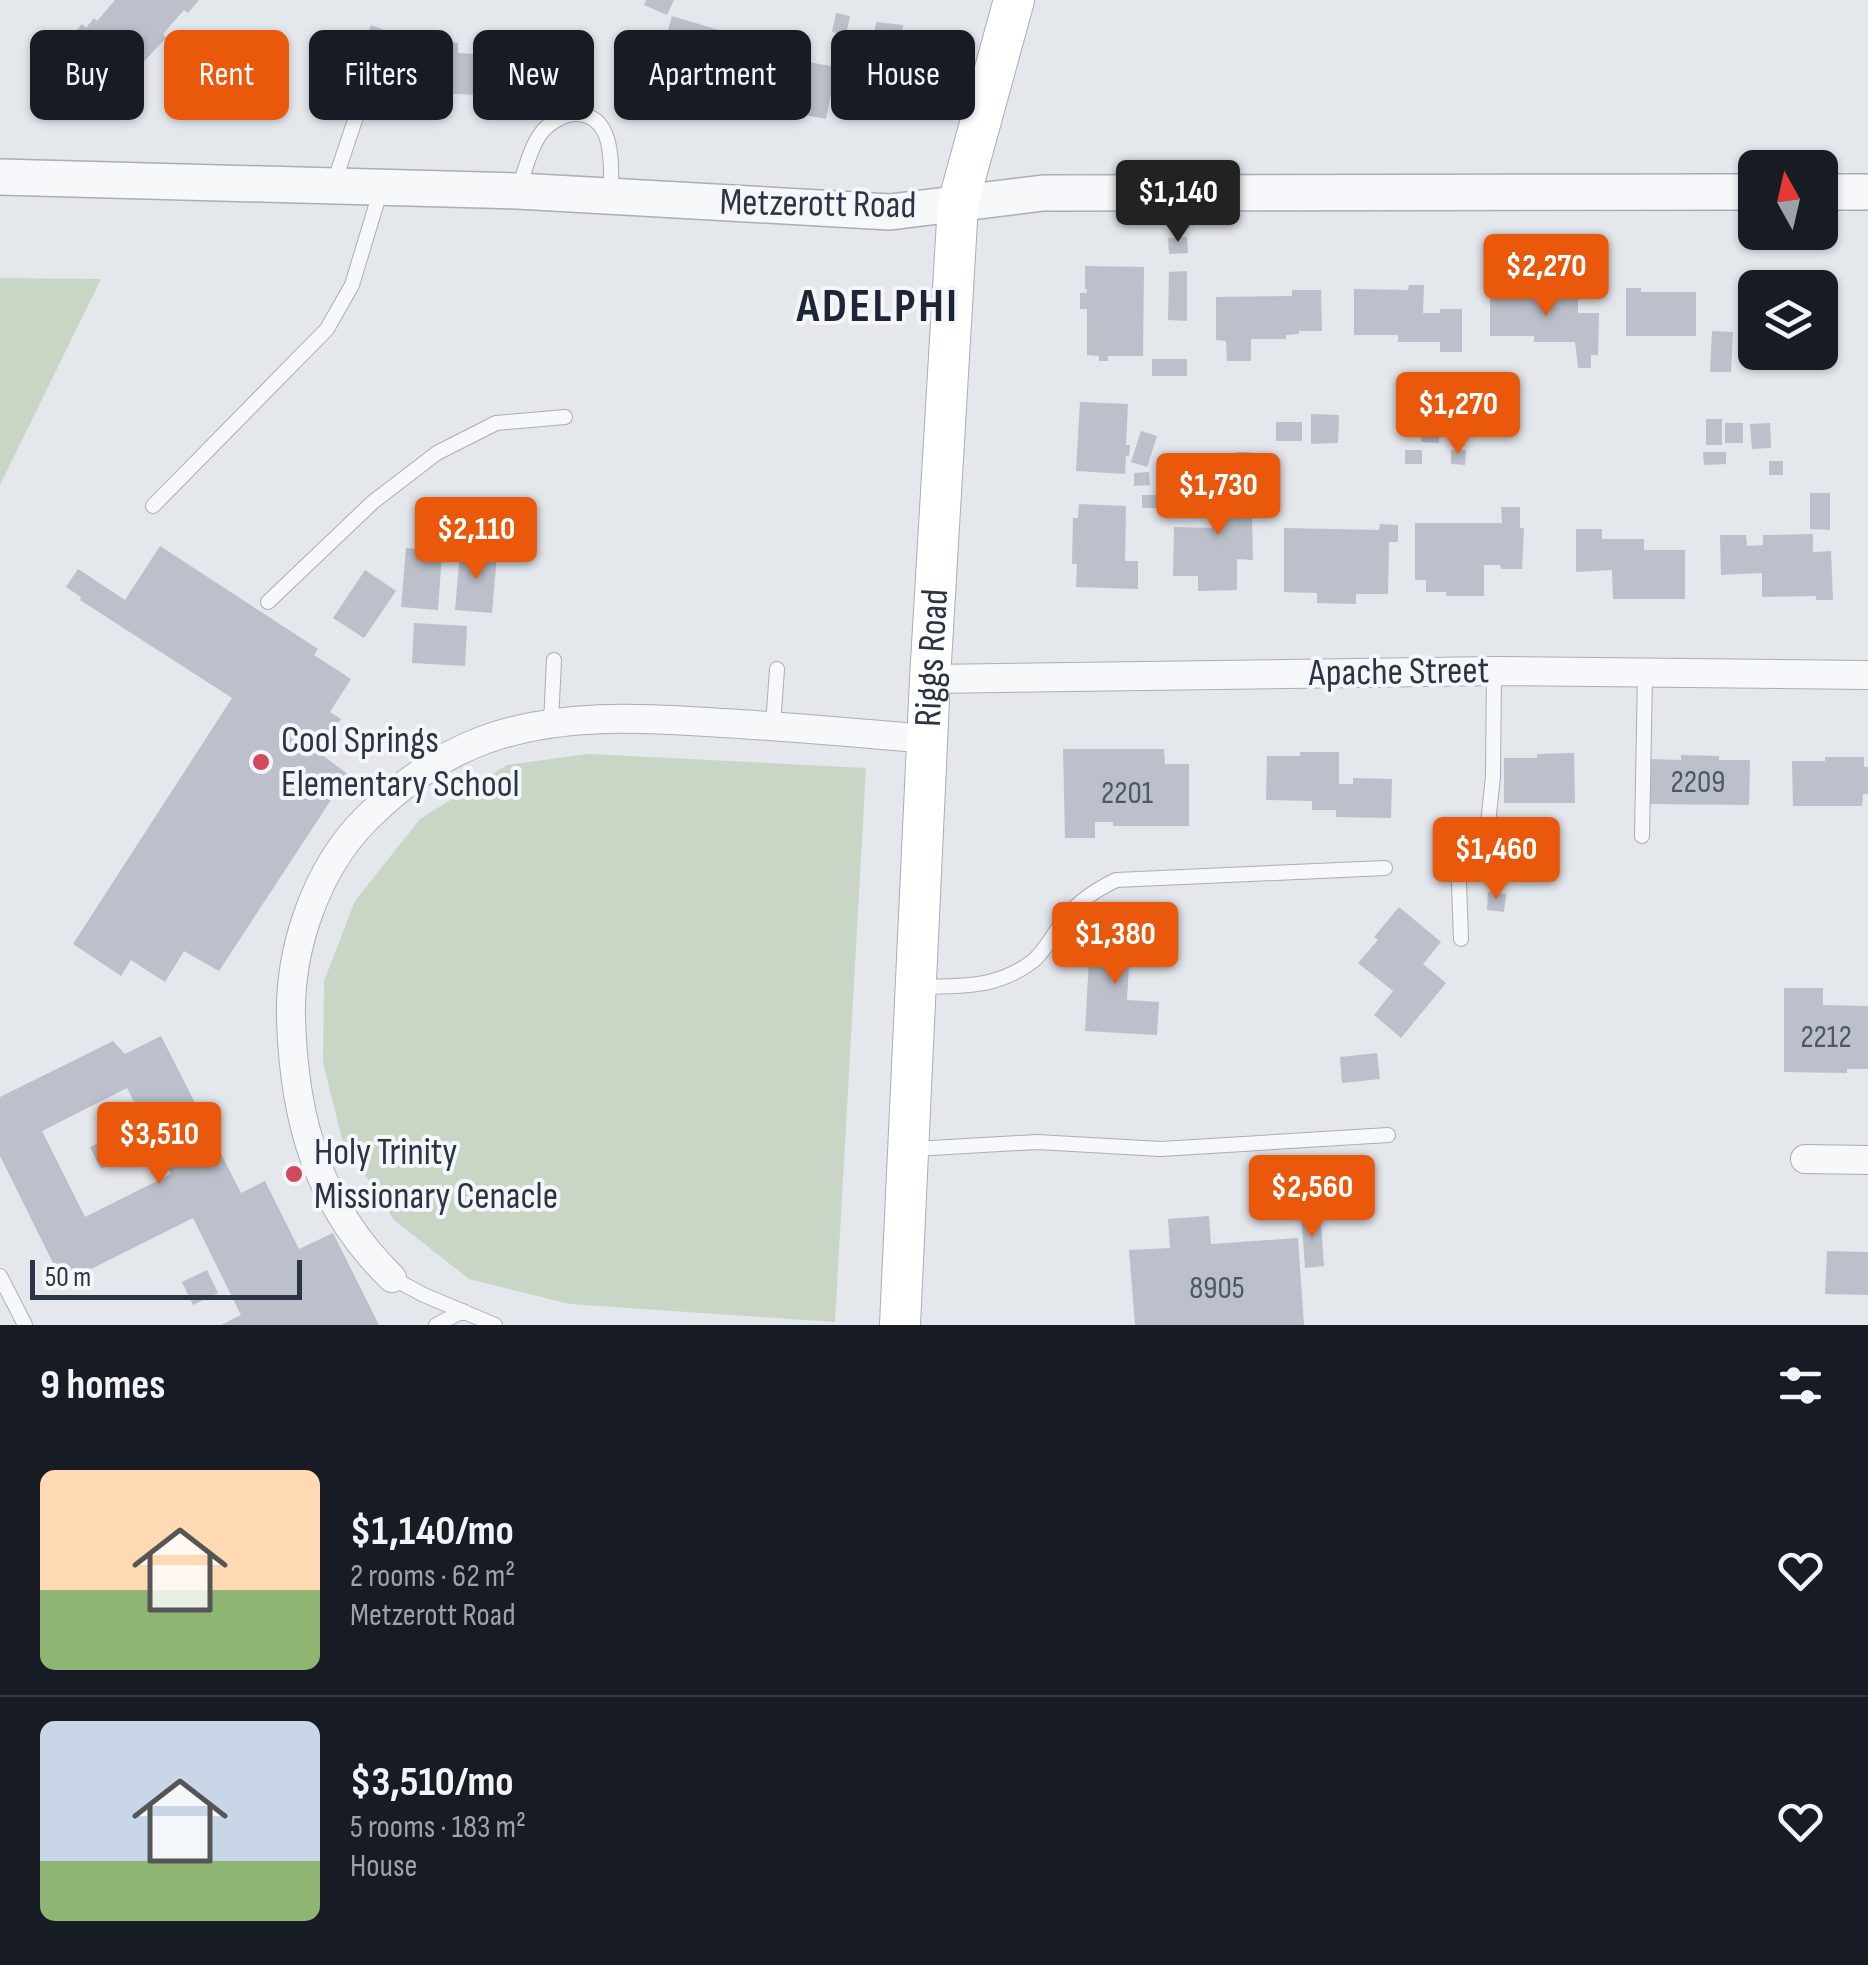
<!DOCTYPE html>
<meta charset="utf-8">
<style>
body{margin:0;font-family:"Sofia Sans Condensed",sans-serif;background:#242831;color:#f1f3f6;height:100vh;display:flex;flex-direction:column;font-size:38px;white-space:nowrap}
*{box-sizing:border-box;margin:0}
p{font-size:32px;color:#9ea1a6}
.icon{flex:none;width:55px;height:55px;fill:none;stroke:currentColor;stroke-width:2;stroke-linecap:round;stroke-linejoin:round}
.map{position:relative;height:1325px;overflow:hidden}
.drawer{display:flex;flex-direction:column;background:#171b24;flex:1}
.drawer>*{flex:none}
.guide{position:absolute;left:30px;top:30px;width:1000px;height:90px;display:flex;gap:20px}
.needle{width:65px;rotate:352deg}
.fabs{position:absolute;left:1738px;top:150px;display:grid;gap:20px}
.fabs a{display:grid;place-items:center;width:100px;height:100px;border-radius:15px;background:#171b24;box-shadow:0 2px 8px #0004;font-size:50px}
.scale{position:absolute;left:30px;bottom:25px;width:272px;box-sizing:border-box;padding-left:10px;border:5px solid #2b3445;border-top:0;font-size:28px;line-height:35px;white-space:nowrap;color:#2b3445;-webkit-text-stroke:8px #f4f6f9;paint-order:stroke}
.price{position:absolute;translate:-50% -85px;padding:0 22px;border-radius:10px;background:#ea580c;color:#fff;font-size:32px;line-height:65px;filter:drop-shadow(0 2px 5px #0008)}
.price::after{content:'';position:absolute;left:50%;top:60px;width:30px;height:22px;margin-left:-15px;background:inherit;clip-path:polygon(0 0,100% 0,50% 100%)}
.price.active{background:#222;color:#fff}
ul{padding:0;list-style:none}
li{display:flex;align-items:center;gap:30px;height:250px;padding:0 40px}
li+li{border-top:2px solid #363941}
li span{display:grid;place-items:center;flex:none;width:280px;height:200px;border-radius:15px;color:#555}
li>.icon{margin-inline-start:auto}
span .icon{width:120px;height:120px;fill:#fffc;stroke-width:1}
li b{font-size:42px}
h2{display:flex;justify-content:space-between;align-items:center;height:120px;padding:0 40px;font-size:42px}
.pill{padding:0 35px;border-radius:15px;background:#171b24;box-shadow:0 2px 8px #0004;font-size:35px;line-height:90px}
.pill.active{background:#ea580c;color:#fff}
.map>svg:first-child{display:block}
.green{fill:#c9d6c5}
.building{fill:#bbc0ca;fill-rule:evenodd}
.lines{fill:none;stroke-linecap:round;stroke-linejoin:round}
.service-casing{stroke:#a9aeb7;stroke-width:16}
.minor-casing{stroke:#a9aeb7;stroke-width:30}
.tertiary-casing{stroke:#a9aeb7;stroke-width:38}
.secondary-casing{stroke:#a9aeb7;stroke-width:42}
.service{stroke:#f7f8fa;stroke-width:14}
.minor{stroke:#f7f8fa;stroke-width:28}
.tertiary{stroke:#f7f8fa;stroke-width:35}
.secondary{stroke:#fff;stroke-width:40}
.poi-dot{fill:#d1495b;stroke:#f4f6f9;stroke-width:4}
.labels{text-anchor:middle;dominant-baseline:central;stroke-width:8;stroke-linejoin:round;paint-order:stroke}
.number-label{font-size:32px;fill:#4f5766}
.street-label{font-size:38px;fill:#2b3445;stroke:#f4f6f9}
.poi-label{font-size:38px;fill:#2b3445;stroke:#f4f6f9;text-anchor:start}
.district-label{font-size:48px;font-weight:bold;letter-spacing:2.5px;fill:#1d2536;stroke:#f4f6f9}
</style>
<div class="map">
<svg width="1868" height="1325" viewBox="0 0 1868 1325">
<rect width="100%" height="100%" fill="#e4e7ec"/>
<path class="green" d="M0,278L101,279L0,485Z
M588,754L866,768L835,1322L570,1304L469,1279L394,1220L342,1139L323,1063L324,981L355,901L420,819L507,765Z"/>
<path class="building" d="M115,0H199L188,13L184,10L163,34L166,38L120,87L67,41L82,24L86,28L94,18L97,21Z
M646,0H674L667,15L644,5Z
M836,13L850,16L846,35L832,32Z
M672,16L722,31L702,95L700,94L695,110L678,105L676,110L665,107L666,101L650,96Z
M876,22L903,25L900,52L920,54L916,86H905L902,109L871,106V103L857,101L861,74H865L868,47H872Z
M371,25L387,31L375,63L359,56Z
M440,42L458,43V53L477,54L474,95L424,92L426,53L439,54Z
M741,50L836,67L826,119L731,101Z
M1187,237L1188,253L1169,254L1168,238Z
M1085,266L1144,267L1143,356H1108V361H1099V356L1087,355V309H1080V293H1087V289H1085Z
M1187,271V321L1168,320L1169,272Z
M1409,285H1424L1423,313H1440V309H1462V352H1440V342H1398V335H1354V289L1408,290Z
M1544,287H1561V291L1578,292V313H1599L1598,355H1591V368H1578L1575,342H1534V336H1490V290H1544Z
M1626,288H1641V292H1696V336H1626Z
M1292,290H1321L1322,331H1299V334L1286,335V339H1251V361H1227L1226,341L1216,340V297L1292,296Z
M1820,291H1833L1832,356H1808V352H1820Z
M1712,331L1733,332L1731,372H1710Z
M1152,359H1187V376H1152Z
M1080,402L1128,404L1126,445H1130L1129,456H1126L1125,474L1076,471Z
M1311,414L1339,415L1338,443L1311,444Z
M1706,419H1722V445H1706Z
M1276,422H1302V441H1276Z
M1725,423H1743V443H1725Z
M1770,423L1771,448L1752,449L1750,424Z
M1422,424H1439V443L1421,442Z
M1141,431L1157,436L1147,467L1131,462Z
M1405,450H1422V464H1405Z
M1451,450H1466L1465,465L1451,464Z
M1236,452H1249L1250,469H1236Z
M1703,452H1726V464L1704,465Z
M1769,461H1783V475H1769Z
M1149,472L1150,485L1134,486V473Z
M1212,478H1251L1253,560L1237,559V590L1198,591V576H1173L1174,527L1212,528Z
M1810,493H1830V530L1810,529Z
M1142,495H1160V508H1142Z
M1079,504L1126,506L1125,561H1138V589L1076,587L1077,564H1072L1073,518H1078Z
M1501,507H1520V528H1524L1522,569H1501L1500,565H1484V596H1446V592H1426V580H1415V523H1502Z
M1380,524L1398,525V542H1389L1388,594H1356V604L1317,603V593L1284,592V528L1379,530Z
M1576,529H1602V539H1644V550H1685V599H1613L1612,570L1576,572Z
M1813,534V552L1831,551L1833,600H1816V596L1762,597V573L1721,575L1720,535H1746L1747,546L1763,545V535Z
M160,546L318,649L314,655L351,679L330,712L341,719L329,737L326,734L315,750L348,774L219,971L184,951L165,982L131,960L121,976L73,944L232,698L80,600L81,597L66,587L78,569L125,600Z
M406,548L442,552L438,610L401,607Z
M460,552L497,555L492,613L455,610Z
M365,570L396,591L364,638L333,618Z
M414,623L467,626L465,666L412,663Z
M1063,749H1164L1165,764H1189V826H1113V822H1095V838H1065Z
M1300,752H1339V784H1353V778L1392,779L1391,818L1336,817V810H1312V801L1266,800L1267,756H1300Z
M1574,753L1575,803H1504V758H1537V754Z
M1681,755L1719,756V760H1750L1749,805L1647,804L1648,759L1681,760Z
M1825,757H1864V767H1868V794H1863L1862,806H1793L1792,761H1825Z
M1488,892L1506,894L1504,912L1487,910Z
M1399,907L1441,942L1423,964L1446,983L1401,1038L1374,1015L1393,991L1358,963L1378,940L1374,937Z
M1091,924L1131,927L1127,1000L1159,1002L1157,1035L1085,1031Z
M1784,988H1823V1005L1868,1006V1069H1847V1073L1784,1072Z
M161,1036L241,1193L265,1181L299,1249L333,1233L379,1325H221L241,1315L193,1218L63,1283L0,1156V1097L113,1041L125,1054ZM127,1088L171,1174L85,1217L42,1131Z
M1377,1053L1380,1079L1342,1083L1340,1057Z
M113,1136L124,1158L101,1169L90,1147Z
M1320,1212L1324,1266L1305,1268L1301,1213Z
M1209,1216L1211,1244L1298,1238L1304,1325H1135L1129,1250L1170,1248L1168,1219Z
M1827,1251L1868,1252V1295L1825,1294Z
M207,1270L218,1293L193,1305L182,1282Z"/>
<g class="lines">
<g class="service-casing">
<path id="service" d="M333,186L357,114L394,39
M518,190C525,172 530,147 542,132C548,124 564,114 575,114C616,114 611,166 611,195
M153,506L327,329L352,285L381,189
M268,602L373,502L437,453L496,423L565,417
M551,723L554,660
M773,726L777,669
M1642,836L1645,674
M1461,939L1458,855L1477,854L1488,824L1493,776L1494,671
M921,987C963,986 998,988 1033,961C1046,950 1055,931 1066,917C1080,900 1096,890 1116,880L1385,868
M914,1149L1037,1142L1161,1149L1388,1135
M0,1276L25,1325
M392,1278L424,1295L495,1325
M436,1325L463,1311"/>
</g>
<g class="minor-casing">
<path id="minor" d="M930,679L1494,671L1868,675
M1805,1159L1868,1160
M392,1278C318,1206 294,1120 291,1019C289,949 316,869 366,819C400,785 438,757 484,740C560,712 644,718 723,723C791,727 859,733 927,739"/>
</g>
<g class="tertiary-casing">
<path id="tertiary" d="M0,177L518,191L890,212L1043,193L1755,192
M1820,192H1868"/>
</g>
<g class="secondary-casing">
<g id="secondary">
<path id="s1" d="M900,1325L930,679L958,204L1014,0"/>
</g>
</g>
<use href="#service" class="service"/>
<use href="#minor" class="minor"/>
<use href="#tertiary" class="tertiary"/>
<use href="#secondary" class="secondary"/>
</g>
<g class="poi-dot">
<circle cx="261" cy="762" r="10"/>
<circle cx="294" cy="1174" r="10"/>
</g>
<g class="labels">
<g class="number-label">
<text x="1698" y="782">2209</text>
<text x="1127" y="793">2201</text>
<text x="1826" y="1037">2212</text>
<text x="1217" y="1288">8905</text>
</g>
<g class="street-label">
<text transform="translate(818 204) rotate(1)">Metzerott Road</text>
<text stroke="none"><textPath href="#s1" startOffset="668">Riggs Road</textPath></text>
<text transform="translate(1399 672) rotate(-1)">Apache Street</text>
</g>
<g class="poi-label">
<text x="281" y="740">Cool Springs<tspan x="281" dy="44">Elementary School</tspan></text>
<text x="314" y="1152">Holy Trinity<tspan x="314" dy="44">Missionary Cenacle</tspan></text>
</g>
<g class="district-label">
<text x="878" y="306">ADELPHI</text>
</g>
</g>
</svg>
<div class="fabs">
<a><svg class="needle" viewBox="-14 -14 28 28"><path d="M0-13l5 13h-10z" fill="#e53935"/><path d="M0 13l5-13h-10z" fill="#9ea1a6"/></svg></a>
<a><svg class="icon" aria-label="layers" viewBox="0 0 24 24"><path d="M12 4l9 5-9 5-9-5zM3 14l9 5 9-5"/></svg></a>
</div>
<div class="scale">50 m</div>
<b class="price active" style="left:1178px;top:245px">$1,140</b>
<b class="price" style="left:1546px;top:319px">$2,270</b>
<b class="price" style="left:1458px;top:457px">$1,270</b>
<b class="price" style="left:1218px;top:538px">$1,730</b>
<b class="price" style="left:476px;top:582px">$2,110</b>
<b class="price" style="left:1496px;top:902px">$1,460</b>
<b class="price" style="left:1115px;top:987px">$1,380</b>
<b class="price" style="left:159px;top:1187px">$3,510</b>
<b class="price" style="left:1312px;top:1240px">$2,560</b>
<div class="guide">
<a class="pill">Buy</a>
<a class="pill active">Rent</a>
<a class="pill">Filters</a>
<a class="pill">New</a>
<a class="pill">Apartment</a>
<a class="pill">House</a>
</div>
</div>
<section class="drawer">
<h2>9 homes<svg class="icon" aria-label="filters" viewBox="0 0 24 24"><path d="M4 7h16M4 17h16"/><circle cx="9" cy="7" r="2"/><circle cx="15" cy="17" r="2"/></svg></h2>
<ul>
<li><span style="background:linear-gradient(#ffd9b3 60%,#8fb573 0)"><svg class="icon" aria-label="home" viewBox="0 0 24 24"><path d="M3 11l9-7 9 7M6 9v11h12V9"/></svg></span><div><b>$1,140/mo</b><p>2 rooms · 62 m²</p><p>Metzerott Road</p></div><svg class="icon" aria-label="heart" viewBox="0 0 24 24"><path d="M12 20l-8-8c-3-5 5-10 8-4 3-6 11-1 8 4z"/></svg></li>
<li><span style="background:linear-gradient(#c9d6e8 70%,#8fb573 0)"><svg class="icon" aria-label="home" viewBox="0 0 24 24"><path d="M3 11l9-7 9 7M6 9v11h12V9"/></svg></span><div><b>$3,510/mo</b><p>5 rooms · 183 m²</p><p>House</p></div><svg class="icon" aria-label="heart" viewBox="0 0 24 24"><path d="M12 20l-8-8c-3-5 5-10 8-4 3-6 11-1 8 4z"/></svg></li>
</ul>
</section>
